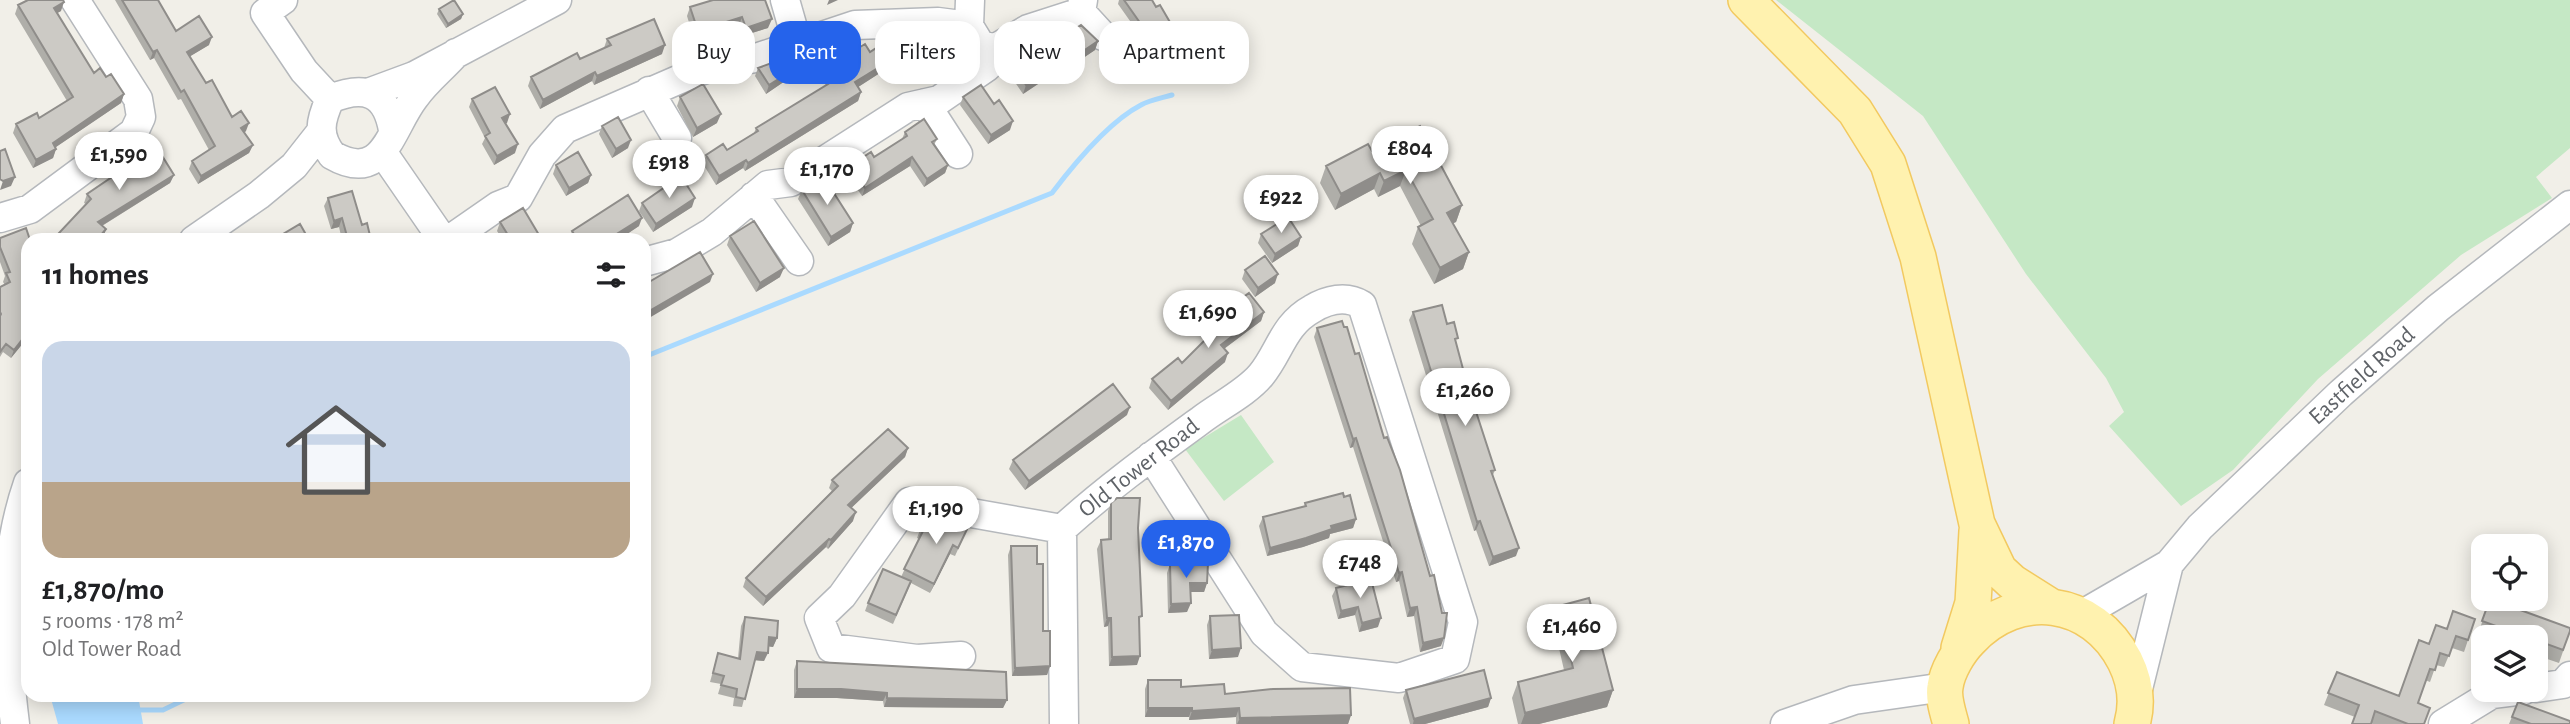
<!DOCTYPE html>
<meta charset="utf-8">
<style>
body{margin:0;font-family:"Alegreya Sans",sans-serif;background:#f6f6f6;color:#202124;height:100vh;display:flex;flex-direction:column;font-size:26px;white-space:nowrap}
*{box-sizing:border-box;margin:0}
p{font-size:23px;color:#757577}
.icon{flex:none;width:38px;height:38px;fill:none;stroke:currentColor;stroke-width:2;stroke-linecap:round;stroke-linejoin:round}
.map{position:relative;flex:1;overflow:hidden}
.drawer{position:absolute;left:21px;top:233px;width:630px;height:469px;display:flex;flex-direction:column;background:#fff;border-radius:21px;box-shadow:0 4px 18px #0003}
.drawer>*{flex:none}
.banner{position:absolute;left:672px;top:21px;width:665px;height:63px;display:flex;gap:14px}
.controls{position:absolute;left:2471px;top:534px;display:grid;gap:14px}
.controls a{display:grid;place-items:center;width:77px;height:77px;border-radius:14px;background:#fff;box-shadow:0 4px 18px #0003;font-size:35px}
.price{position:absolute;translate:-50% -60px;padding:0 16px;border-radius:24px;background:#fff;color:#222;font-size:23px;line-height:46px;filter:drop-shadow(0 2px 4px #0008)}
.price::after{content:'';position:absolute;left:50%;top:42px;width:21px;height:16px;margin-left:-10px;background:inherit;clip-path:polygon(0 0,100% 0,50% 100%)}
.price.selected{background:#2563eb;color:#fff}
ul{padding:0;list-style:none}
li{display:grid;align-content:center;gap:14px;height:371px;padding:0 21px}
li span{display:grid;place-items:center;height:217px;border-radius:21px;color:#555}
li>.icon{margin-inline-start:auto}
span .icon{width:126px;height:126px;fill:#fffc;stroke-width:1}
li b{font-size:30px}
h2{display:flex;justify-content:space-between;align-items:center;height:84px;padding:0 21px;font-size:30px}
.pill{padding:0 24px;border-radius:21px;background:#fff;box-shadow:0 4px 18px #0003;font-size:24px;line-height:63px}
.pill.selected{background:#2563eb;color:#fff}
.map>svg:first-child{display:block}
.green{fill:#c5e8c5}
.water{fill:#aadaff}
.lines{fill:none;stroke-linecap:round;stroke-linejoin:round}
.stream{stroke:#aadaff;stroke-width:5}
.minor-casing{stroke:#b5b8bc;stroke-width:31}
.major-casing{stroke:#f2c960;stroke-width:38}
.minor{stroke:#fff;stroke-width:28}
.major{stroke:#fff2af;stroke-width:35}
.wall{fill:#afaea9}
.shaded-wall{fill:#8f8d8a}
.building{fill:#cccac5;stroke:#8f8d8a;stroke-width:2}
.labels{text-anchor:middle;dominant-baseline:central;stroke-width:7;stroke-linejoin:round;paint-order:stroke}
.street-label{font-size:24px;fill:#5f6368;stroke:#fff}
</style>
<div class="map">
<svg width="2570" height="724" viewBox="0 0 2570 724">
<rect width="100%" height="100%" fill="#f1efe8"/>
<path class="green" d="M1776,0H2570V148L2536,177L2552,198L2461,255L2318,379L2233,470L2181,506L2109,426L2124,412L2106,378L2026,274L1923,116Z
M1241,415L1274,462L1224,501L1185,449Z"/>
<path class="water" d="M50,695H138L143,724H58Z"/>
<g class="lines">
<path class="stream" d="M644,357L1052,193C1074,164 1108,122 1141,105C1150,100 1162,98 1172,95
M134,710H163L194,695"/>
<g class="minor-casing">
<path id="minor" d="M283,0L265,13L304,71L330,99
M785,0L797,42
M1081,12L1103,36
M969,26L970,0
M649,91L677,138
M368,93L414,76L557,0
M925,103L958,154
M393,130C386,91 364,85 330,99C320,121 317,135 332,155C384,185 390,129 415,97C426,81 443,68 456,53
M383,153L443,240
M754,196L799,261
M0,218L30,209L134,132L141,117L138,99L75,0
M194,240L259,195L294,166L320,133
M449,240L498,206L518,198L542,155L565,129L687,76L719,64L756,58L855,25L938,22L969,26L980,44L994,49
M644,262L677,253L712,232L768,185L791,182L908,107L939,100L987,67L994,49L1028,29L1081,12L1083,0
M2081,615L2169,564L2200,527L2341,393L2438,308L2570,205
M961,656L917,659L831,648L819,618L842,596L909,502L1062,529
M2536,688L2563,684L2570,676
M2136,697L2169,564
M15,724C5,644 1,561 28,483
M1064,724L1062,529C1106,489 1153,455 1201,420C1219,406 1246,393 1261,375C1280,352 1283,325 1312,309C1327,300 1346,295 1362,305L1463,622L1455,659L1399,678L1302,667L1264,633L1151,456
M1785,724L1854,700L1945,687
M2443,724L2492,694L2524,690"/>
</g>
<g class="major-casing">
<path id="major" d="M1746,0L1855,111L1888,164L1918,257L1977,524L1999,570L2012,582L2050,606
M1959,648L1973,603L1977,531
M1951,724C1948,713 1943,698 1945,687C1947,671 1959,651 1970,640C2018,588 2093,598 2125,661C2135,681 2138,703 2132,724"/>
</g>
<use href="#minor" class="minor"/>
<use href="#major" class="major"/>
</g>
<path class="wall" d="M115,0H158L176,31L209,45L190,56L206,83L232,117L246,131L244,133L253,145L249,153L198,184L189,169L192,161L209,150L181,99L178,100L154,58L150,60Z
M713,0L768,28L742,36L739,25L694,39L687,16L690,7Z
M1119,0H1152L1156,7L1171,24L1168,32L1147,45L1118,4Z
M18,5L61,11L57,13L94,73L106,77L124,94L121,103L56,147V149L53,158L33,168L13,133L16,124L39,118L67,101L15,14Z
M439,9L463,14L461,19L446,28L437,14Z
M607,39L662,54L594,85L592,81L540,109L528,86L531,77L580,59L604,48Z
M1098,41L1095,50L1049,81L1047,78L1023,94L1008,72L1011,63L1033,56Z
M935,51L966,54L963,62L941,75L932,60Z
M870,52L908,67L889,80L883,71L858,87L861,92L858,101L745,171L743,168L716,185L703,164L706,155L727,150L754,133L756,128L825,86L826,82L844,71L841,66L844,57Z
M758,68L785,81L766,94L755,76Z
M680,97L717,123L693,137L677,106Z
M963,97L1010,130L988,144L960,105Z
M472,99L510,114L505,123L515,153L494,165L482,144L485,138L469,107Z
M602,126L628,148L612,158L599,134Z
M1420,126L1462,205L1456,222L1453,223L1469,252L1463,269L1434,284L1412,244L1418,227L1421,226L1400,186L1378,197L1374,189L1335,210L1320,183L1326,166L1372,151Z
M905,132L937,139L934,145L948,165L945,173L924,187L910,166L862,196L847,174L850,166L874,157L902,139Z
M131,150L174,175L170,183L102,226L106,229L102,240H56L59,233L86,204L84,203L87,194L131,164L128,159Z
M556,165L591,175L588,183L566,196L553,174Z
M802,190L853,223L850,232L828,246L798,199Z
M328,198L362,225L371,240H342L339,227L331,229L324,206Z
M642,203L692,207L653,232L639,211Z
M500,222L542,240H503L497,231Z
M639,226L618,240H569L572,231Z
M1261,234L1301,237L1298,246L1272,263L1258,243Z
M730,236L780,277L756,292L727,245Z
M0,238L28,240V337L11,358L3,352L0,357V287L5,285L3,282L5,276L0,262Z
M1245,270L1275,283L1255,297L1242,279Z
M1225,311L1264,312L1261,321L1224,349L1225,362L1168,410L1149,388L1152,379L1182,363L1224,322L1222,320Z
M1413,312L1447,324L1456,343L1467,384L1495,470L1493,475L1516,556L1489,566L1476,530L1474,531L1409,320Z
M1317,328L1441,646L1420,652L1414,616L1407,617L1399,581L1396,582L1353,447L1350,448L1314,337Z
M1127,415L1025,490L1009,469L1013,460Z
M908,448L905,457L851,508L853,521L828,549L826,547L763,606L743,587L746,578L832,491L829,488L832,480Z
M1344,497L1356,519L1353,528L1330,534L1329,538L1303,547L1267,556L1259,526L1263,517L1304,507L1305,503Z
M1111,503L1138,528L1139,623L1137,665L1109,666L1108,626L1104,627L1097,549L1101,540H1108V511Z
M945,521H971L955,556L950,554L930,593L911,583L893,624L865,611L868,603L901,577L919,539L917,538L920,530Z
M1011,546L1037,564L1043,631L1050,666L1047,675L1012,676L1008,555Z
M1170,564L1207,583L1204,592H1190L1187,612L1168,613L1167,573Z
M1371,579L1378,627L1359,632L1355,615L1338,619L1332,596L1336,588Z
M2490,599L2570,631L2559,663L2536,655V637H2486L2478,634Z
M1559,606L1613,690L1607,707L1539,724H1518L1512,698L1518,682L1564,670L1553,622Z
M1210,616L1238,657L1209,659L1207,625Z
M745,617L777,638L773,647L768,646L764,661L754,660L742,707L733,706L734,698L718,694L721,684L710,682L718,653L738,658L741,626Z
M2475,619L2464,652L2452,648L2444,667L2436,665L2430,682L2425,680L2418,703L2424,724H2373L2324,705L2337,672L2399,696L2447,628Z
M797,661L1007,700L1003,708L884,707L883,701L837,698H794V670Z
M1148,680L1225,694L1351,715L1348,724H1236V717L1189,720V717H1145V689Z
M1406,690L1491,698L1488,707L1425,724H1410L1403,698Z
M2518,702L2570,724H2509Z"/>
<path class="shaded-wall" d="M829,0H838L827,5Z
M64,2L61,11L50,17L54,8Z
M463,14L461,19L446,28L448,24Z
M742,17L739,25L694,39L698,31Z
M772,19L768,28L742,36L746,28Z
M1171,24L1168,32L1147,45L1150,37Z
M212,37L209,45L184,60L187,52Z
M1098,41L1095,50L1049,81L1052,72Z
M665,45L662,54L594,85L597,76Z
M157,50L154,58L150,60L153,52Z
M966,54L963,62L941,75L944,67Z
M912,59L908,67L889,80L892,71Z
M886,63L883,71L852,91L855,82Z
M1051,69L1047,78L1023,94L1026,85Z
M595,72L592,81L540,109L543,100Z
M788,73L785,81L766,94L769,85Z
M861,92L858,101L745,171L748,163Z
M124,94L121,103L50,151L53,143Z
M510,114L507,123L499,127L502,118Z
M721,114L717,123L693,137L697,128Z
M1013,121L1010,130L988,144L991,135Z
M249,123L246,131L238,137L241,128Z
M631,140L628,148L612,158L616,149Z
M518,144L515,153L494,165L497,156Z
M253,145L249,153L198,184L201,176Z
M56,149L53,158L33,168L36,160Z
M912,157L910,166L862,196L865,188Z
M746,160L743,168L716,185L719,176Z
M948,165L945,173L924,187L927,179Z
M1406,170L1400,186L1378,197L1384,181Z
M1380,173L1374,189L1335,210L1341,194Z
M174,175L170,183L95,230L98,222Z
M591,175L588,183L566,196L569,188Z
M15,177L11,186L0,190L3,181Z
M695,198L692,207L653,232L656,224Z
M1462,205L1456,222L1441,229L1447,213Z
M342,218L339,227L331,229L334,221Z
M642,218L639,226L618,240H607Z
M853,223L850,232L828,246L831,237Z
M106,229L103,238L102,240H97Z
M1301,237L1298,246L1272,263L1275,254Z
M1469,252L1463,269L1434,284L1440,268Z
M784,268L780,277L756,292L760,283Z
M713,274L710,282L644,321V314Z
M1278,274L1275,283L1255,297L1258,288Z
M1264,312L1261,321L1217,354L1221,345Z
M28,332V337L11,358L14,350Z
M1228,353L1225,362L1168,410L1171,401Z
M1130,407L1127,415L1025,490L1029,481Z
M1356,438L1353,447L1350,448L1353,439Z
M908,448L905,457L845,514L848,505Z
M856,512L853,521L828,549L831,540Z
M1356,519L1353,528L1330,534L1329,538L1303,547L1267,556L1270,548L1331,526Z
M1480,521L1476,530L1474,531L1477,522Z
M829,539L826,547L763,606L766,597Z
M953,545L950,554L930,593L934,584Z
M1519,548L1516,556L1489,566L1493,557Z
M1402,572L1399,581L1396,582L1399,573Z
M1190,583H1207L1204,592H1186Z
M1191,603L1187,612L1168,613L1171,604Z
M1358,607L1355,615L1338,619L1341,611Z
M1417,607L1414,616L1407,617L1410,608Z
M1107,618H1111L1108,626L1104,627Z
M1381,618L1378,627L1359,632L1362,623Z
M769,637L777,638L773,647L766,646Z
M1444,638L1441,646L1420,652L1423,643Z
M1241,648L1238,657L1209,659L1212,650Z
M757,652L768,653L764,661L753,660Z
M1140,656L1137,665L1109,666L1112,657Z
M1050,666L1047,675L1012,676L1015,668Z
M797,689H841L887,693L883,701L837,698H794Z
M1613,690L1607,707L1539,724H1521L1525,713Z
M887,698L1007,700L1003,708L884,707Z
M1491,698L1488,707L1425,724H1413L1414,719Z
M1148,708H1192L1189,717H1145Z
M1239,708L1236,717L1189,720L1192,711Z
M1351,715L1348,724H1237L1240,718Z"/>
<path class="building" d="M28,0H63L64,2L54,8L94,73L100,68L106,77L111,74L124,94L53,143L56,149L36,160L16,124L37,113L39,118L73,97L18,5Z
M122,0H158L176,31L199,16L212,37L187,52L206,83L212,80L232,117L241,111L249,123L241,128L253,145L201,176L192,161L215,146L184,90L181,92L157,50L153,52Z
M454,0L463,14L448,24L439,9Z
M713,0H765L772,19L746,28L742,17L698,31L690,7Z
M1124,0H1152L1156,7L1160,5L1171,24L1150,37Z
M654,19L665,45L597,76L595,72L543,100L531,77L577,53L580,59L611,45L607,39Z
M1081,25L1098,41L1052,72L1051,69L1026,85L1011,63L1030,51L1033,56Z
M896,35L912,59L892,71L886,63L855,82L861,92L748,163L746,160L719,176L706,155L723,144L727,150L758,131L756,128L828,84L826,82L850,67L844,57L865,44L870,52Z
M954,40L959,41L966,54L944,67L935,51Z
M780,60L788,73L769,85L758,68Z
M703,84L721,114L697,128L680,97Z
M981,85L994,104L999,100L1013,121L991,135L963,97Z
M495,87L510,114L502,118L518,144L497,156L485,136L490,133L472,99Z
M618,117L631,140L616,149L602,126Z
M924,119L937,139L932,142L948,165L927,179L912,157L865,188L850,166L871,152L874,157L907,136L905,132Z
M1420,126L1462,205L1447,213L1469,252L1440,268L1418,227L1433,219L1406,170L1384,181L1380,173L1341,194L1326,166L1368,144L1372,151Z
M151,138L174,175L98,222L106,229L97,240H65L59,233L91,199L87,194L137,160L131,150Z
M5,149L15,177L3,181L0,179V151Z
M578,152L591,175L569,188L556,165Z
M681,176L695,198L656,224L642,203Z
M823,176L853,223L831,237L802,190Z
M352,191L362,225L367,223L371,240H348L342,218L334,221L328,198Z
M628,195L642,218L607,240H578L572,231Z
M523,208L542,240H511L500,222Z
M1288,217L1301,237L1275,254L1261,234Z
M754,221L784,268L760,283L730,236Z
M300,224L309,240H273Z
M26,228L30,240H28V332L14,350L6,344L0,352V316L1,314L0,312V287L10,282L6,273L10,272L0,247V238Z
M700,252L713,274L644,314V285Z
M1265,256L1278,274L1258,288L1245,270Z
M1249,293L1264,312L1221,345L1228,353L1171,401L1152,379L1178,358L1182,363L1229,316L1225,311Z
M1442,305L1447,324L1454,322L1458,338L1455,339L1467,384L1495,470L1491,471L1519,548L1493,557L1480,521L1477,522L1413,312Z
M1342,321L1344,327H1347L1355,354L1359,353L1384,438L1387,437L1400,470L1430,576L1434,575L1442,613H1447L1444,638L1423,643L1417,607L1410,608L1402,572L1399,573L1356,438L1353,439L1317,328Z
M1113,384L1130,407L1029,481L1013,460Z
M888,429L908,448L848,505L856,512L831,540L829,539L766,597L746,578L838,486L832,480Z
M1343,493L1344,497L1350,495L1356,519L1331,526L1332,529L1306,538L1270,548L1263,517L1306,506L1305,503Z
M1117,498H1140L1138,528L1142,616L1139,617L1140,656L1112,657L1111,618H1107L1101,540L1111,539V503Z
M927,513L945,521L947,516L971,521L958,548L953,545L934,584L904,569L923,531L920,530Z
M1011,546H1037V564H1043V631H1050V666L1015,668Z
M1208,563L1207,583H1190L1191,603L1171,604L1170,564Z
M883,569L911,581L896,615L868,603Z
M1371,579L1381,618L1362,623L1358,607L1341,611L1336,588Z
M1589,598L1613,690L1525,713L1518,682L1573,668L1559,606Z
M2490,599L2570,628V631L2563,650L2536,640V637H2526L2482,621Z
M2453,611L2475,619L2468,640L2456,636L2449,656L2440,653L2435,670L2430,669L2418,703L2430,708L2424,724H2408L2375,711L2371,724H2352L2359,705L2328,693L2337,672L2399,696L2419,640L2429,644L2436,625L2447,629Z
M1239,615L1241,648L1212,650L1210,616Z
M745,617L778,621L777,638L769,637L768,653L757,652L745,699L736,697L737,689L721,685L724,676L713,673L718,653L740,659Z
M797,661L1006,672L1007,700L887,698V693L841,689H797Z
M1484,670L1491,698L1414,719L1406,690Z
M1148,680H1181V687L1224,684L1225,694L1273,689L1350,688L1351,715L1240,718L1239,708L1192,711V708H1148Z
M2518,702L2570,721V724H2531L2512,717Z"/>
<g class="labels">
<g class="street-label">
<text transform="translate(2362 376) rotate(-42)">Eastfield Road</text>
<text transform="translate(1139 468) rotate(-38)">Old Tower Road</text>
</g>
</g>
</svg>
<div class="controls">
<a><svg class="icon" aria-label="locate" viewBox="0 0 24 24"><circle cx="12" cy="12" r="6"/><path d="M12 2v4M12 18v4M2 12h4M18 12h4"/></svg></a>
<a><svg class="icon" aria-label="layers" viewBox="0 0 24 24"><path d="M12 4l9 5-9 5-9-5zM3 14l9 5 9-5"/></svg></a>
</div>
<b class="price" style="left:1410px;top:186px">£804</b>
<b class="price" style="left:119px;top:192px">£1,590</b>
<b class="price" style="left:669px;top:200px">£918</b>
<b class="price" style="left:827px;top:207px">£1,170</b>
<b class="price" style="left:1281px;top:235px">£922</b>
<b class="price" style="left:1208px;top:350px">£1,690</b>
<b class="price" style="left:1465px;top:428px">£1,260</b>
<b class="price" style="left:936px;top:546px">£1,190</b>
<b class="price selected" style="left:1186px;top:580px">£1,870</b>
<b class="price" style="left:1360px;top:600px">£748</b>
<b class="price" style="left:1572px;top:664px">£1,460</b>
<div class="banner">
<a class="pill">Buy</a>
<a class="pill selected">Rent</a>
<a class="pill">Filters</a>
<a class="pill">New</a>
<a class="pill">Apartment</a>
</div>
<section class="drawer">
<h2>11 homes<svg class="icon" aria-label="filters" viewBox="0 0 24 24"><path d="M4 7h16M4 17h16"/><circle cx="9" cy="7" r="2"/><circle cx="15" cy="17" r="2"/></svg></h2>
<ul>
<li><span style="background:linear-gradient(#c9d6e8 65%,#b9a48a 0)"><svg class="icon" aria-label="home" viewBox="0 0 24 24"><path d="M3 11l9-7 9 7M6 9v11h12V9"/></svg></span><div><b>£1,870/mo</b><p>5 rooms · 178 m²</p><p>Old Tower Road</p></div></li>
</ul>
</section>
</div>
